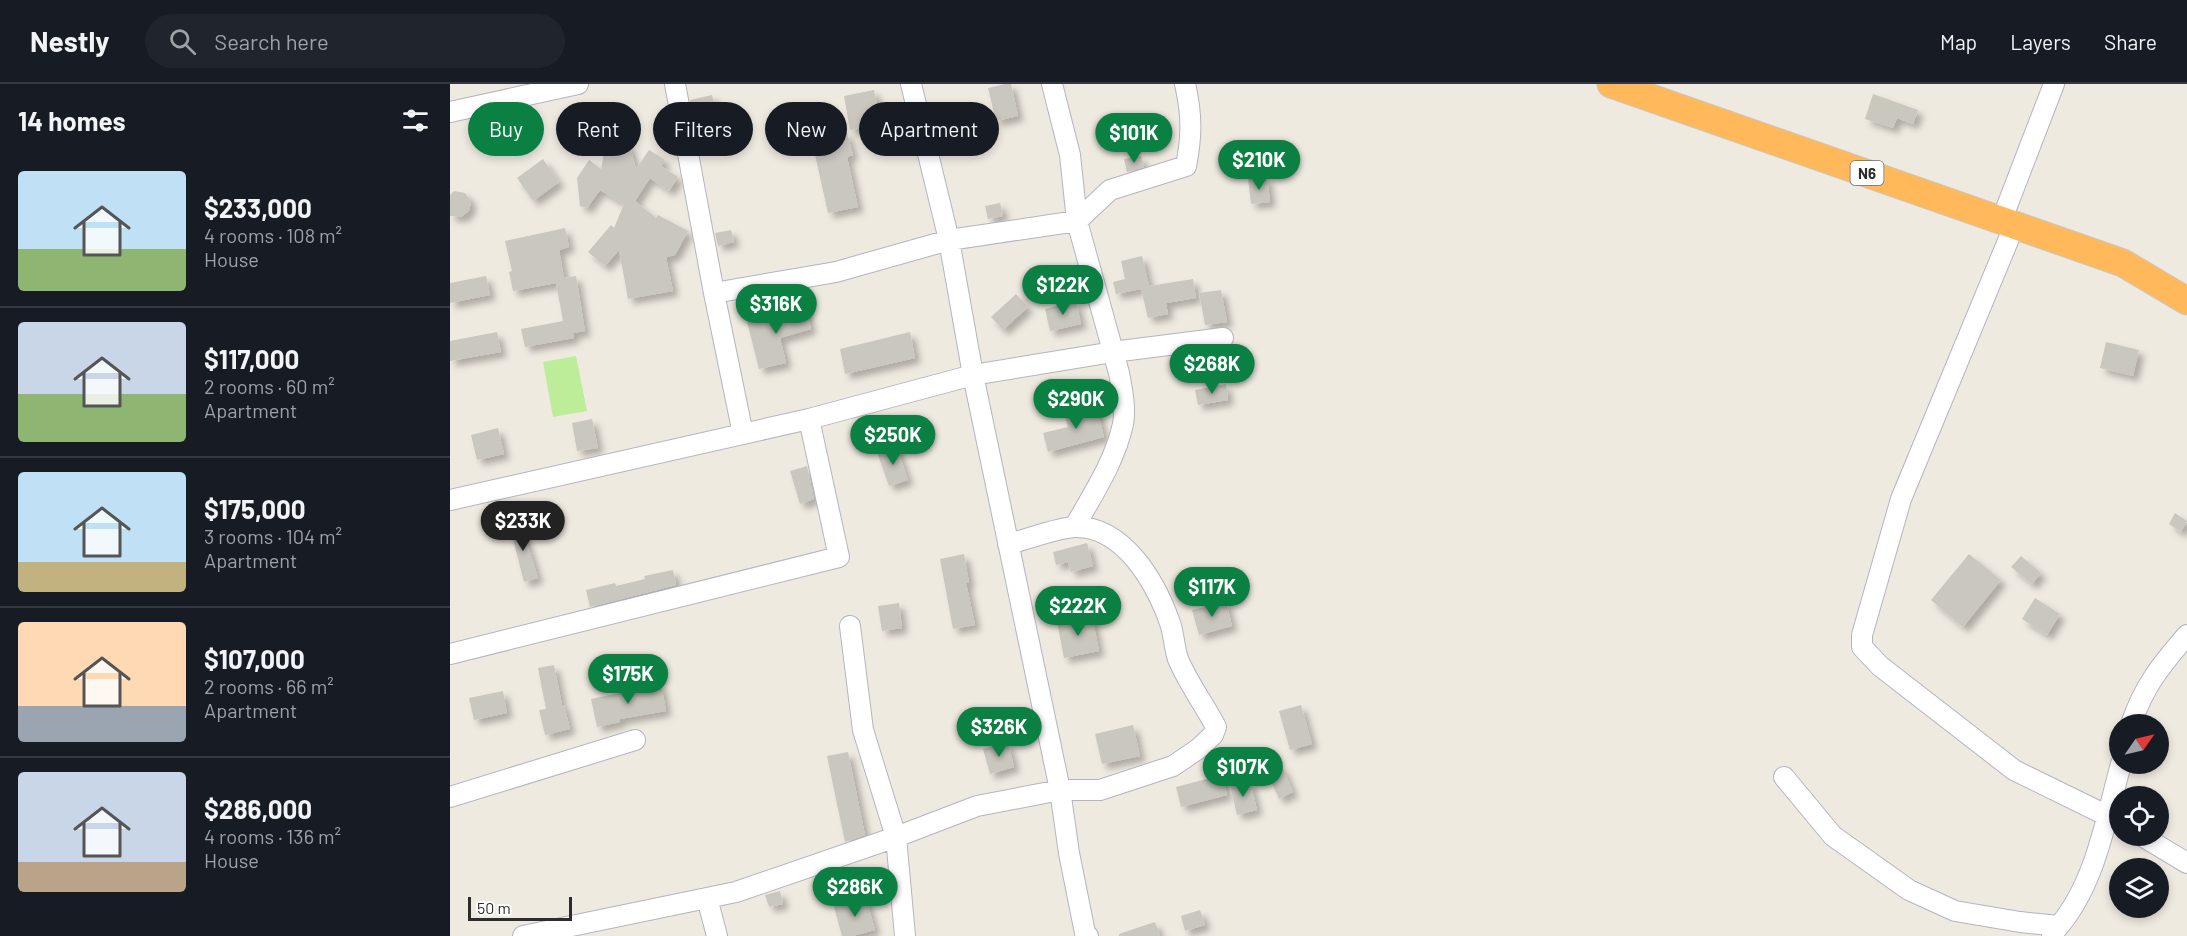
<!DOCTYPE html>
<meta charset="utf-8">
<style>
body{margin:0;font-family:Barlow,sans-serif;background:#20242c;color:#f1f3f6;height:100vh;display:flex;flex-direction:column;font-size:22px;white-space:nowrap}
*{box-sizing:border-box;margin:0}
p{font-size:20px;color:#9ea1a6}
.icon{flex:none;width:33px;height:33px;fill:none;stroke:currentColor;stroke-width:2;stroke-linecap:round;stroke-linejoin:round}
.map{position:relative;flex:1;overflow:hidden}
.side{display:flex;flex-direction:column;background:#171b24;width:450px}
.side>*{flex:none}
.guide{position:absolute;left:18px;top:18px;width:570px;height:54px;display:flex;gap:12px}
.needle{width:39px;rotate:56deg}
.controls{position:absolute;left:1659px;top:630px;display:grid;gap:12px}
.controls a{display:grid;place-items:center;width:60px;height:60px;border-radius:50%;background:#171b24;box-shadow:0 3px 9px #0003;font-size:30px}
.scale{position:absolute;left:18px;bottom:15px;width:104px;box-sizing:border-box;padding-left:6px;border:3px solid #2d2d2d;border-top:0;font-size:16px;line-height:21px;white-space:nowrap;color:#2d2d2d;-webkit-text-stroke:4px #fff;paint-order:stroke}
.price{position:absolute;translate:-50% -51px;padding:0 14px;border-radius:21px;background:#0b8043;color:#fff;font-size:20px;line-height:39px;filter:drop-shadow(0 2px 3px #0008)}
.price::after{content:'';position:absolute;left:50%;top:36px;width:18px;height:14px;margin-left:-9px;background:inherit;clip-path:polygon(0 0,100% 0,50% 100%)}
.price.on{background:#222;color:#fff}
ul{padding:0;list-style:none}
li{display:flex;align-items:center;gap:18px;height:150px;padding:0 18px}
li+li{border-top:2px solid #363941}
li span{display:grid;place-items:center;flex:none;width:168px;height:120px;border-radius:6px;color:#555}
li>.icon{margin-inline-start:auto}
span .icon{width:72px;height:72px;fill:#fffc;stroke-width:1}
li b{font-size:26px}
h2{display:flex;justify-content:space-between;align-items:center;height:72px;padding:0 18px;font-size:26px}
.tag{padding:0 21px;border-radius:27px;background:#171b24;box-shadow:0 3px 9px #0003;font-size:21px;line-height:54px}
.tag.on{background:#0b8043;color:#fff}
header{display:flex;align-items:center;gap:36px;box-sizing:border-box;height:84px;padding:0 30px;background:#171b24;border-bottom:2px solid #363941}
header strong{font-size:28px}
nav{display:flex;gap:33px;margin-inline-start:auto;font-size:21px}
.search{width:420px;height:54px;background:#20242c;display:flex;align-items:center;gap:15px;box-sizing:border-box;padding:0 21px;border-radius:33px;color:#9ea1a6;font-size:22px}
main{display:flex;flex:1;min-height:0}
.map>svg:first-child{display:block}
.pitch{fill:#bded98}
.building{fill:#cac7bf;filter:url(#shadow)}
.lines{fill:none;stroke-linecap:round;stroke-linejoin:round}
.minor-casing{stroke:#b3b4c1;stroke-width:22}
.highway-casing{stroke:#c8c8c8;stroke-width:29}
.minor{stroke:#fff;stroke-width:20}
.highway{stroke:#ffb85a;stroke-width:27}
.labels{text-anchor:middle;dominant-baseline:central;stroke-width:4.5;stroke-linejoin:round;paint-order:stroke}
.shield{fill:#fff;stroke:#6c6c6c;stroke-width:1.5}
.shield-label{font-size:15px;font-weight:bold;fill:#2d2d2d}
</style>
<header>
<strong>Nestly</strong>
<div class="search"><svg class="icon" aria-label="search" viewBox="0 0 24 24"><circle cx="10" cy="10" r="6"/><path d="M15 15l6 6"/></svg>Search here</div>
<nav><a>Map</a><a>Layers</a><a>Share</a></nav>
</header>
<main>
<section class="side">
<h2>14 homes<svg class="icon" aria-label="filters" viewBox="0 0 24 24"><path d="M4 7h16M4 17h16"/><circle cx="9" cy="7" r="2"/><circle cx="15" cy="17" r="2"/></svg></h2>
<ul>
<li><span style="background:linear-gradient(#bfe0f5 65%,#8fb573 0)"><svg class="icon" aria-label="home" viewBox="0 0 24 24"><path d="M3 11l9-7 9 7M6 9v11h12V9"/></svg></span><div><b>$233,000</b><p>4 rooms · 108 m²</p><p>House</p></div></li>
<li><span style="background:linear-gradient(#c9d6e8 60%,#8fb573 0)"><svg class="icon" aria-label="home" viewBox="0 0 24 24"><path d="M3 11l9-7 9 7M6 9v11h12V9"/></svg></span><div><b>$117,000</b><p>2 rooms · 60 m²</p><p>Apartment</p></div></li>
<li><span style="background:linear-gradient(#bfe0f5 75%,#c2b280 0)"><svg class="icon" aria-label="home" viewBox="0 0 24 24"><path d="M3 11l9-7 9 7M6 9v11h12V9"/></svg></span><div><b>$175,000</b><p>3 rooms · 104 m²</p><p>Apartment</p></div></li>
<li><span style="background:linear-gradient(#ffd9b3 70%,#9aa5b1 0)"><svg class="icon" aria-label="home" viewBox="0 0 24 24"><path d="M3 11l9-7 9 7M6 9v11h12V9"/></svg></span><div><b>$107,000</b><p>2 rooms · 66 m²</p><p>Apartment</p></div></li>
<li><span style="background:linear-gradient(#c9d6e8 75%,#b9a48a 0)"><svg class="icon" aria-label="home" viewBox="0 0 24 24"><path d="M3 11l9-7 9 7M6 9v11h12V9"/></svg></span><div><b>$286,000</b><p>4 rooms · 136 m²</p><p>House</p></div></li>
</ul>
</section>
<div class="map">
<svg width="1737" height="852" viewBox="0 0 1737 852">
<defs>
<filter id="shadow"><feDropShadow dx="5.5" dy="5.5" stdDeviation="3" flood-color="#0004"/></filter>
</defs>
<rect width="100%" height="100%" fill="#efeae0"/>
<path class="pitch" d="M126,272L137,327L103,333L93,278Z"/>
<path class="building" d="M555,0H561L568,32L546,37L538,4Z
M424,6L431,39L400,46L394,12Z
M1423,10L1468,26L1463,40L1447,34L1443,44L1415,35Z
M262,11L267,32L244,36L240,16Z
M397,49L403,71L397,73L408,123L378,129L362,57Z
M165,54L180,63L186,85L199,66L215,76L211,82L228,93L219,107L200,94L185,117L206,134L208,131L238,147L225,171L216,173L223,207L178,215L169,166L155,182L138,168L161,141L164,144L174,120L150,106L137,124L130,122L127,94L139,76L151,85L155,63Z
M691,72L694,83L677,88L674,75Z
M93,75L109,98L83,117L67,94Z
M817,93L820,118L801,120L798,95Z
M4,107L15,109L21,117L19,127L11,133L0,132V111Z
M550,119L553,132L538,135L535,122Z
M115,144L119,163L109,166L114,194L126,192L135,247L123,249L124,254L75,263L71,245L113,237L106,199L63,207L59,188L62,187L55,157Z
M281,146L284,158L268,162L265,149Z
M692,172L699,202L743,195L746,214L716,219L718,230L698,234L691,205L666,210L663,198L675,195L671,177Z
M36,192L40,211L0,219V199Z
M771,206L777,238L755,241L749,209Z
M566,210L578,223L553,246L541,233Z
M626,217L631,240L600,247L595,225Z
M355,222L361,245L330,254L336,279L309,285L297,238Z
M47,248L51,268L0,277V257Z
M460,248L465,274L395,290L390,265Z
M1656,258L1689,266L1683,292L1650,284Z
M776,300L778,316L748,321L745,306Z
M646,321L654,353L598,368L593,349L618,343L614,329Z
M142,335L148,364L127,367L122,339Z
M48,344L54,370L27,376L21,351Z
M446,361L458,396L439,402L427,368Z
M357,382L364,415L350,420L340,387Z
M1725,429L1737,437L1731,448L1719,440Z
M70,437L88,494L74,498L59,440Z
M637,459L643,482L621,488L618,478L606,481L603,468Z
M514,470L519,499H516L525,541L503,545L490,475Z
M1519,470L1551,496L1513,543L1481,516Z
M1571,472L1591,489L1582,500L1561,483Z
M223,486L226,501L140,523L136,506L165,499L166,502L195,495L194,492Z
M1585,514L1610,530L1597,551L1572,535Z
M776,518L782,542L749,551L742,526Z
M449,519L452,544L432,547L428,522Z
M642,532L649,567L614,574L607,538Z
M104,581L112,621H114L120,645L95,651L89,626L96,625L88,584Z
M211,600L216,627L170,635V638L147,643L141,615Z
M53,607L57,629L24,636L19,614Z
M851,621L862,660L840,666L829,627Z
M683,641L690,672L652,680L645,650Z
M558,658L564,683L540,690L533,665Z
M398,668L415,751L395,758L377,672Z
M832,682L843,708L829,715L817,688Z
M772,691L777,711L731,723L726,703Z
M800,697L807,726L787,731L780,701Z
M330,807L333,820L319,823L315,811Z
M416,814L425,846L402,852H392L384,823Z
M750,826L755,841L735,847L731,832Z
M705,838L710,852H669V850Z"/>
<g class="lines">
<g class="minor-casing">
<path id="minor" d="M225,0L264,209L293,350
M461,0L499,156L523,291L610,706L619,769L635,849L638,852
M602,0L620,71L627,137L669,289C672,305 676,324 673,340C665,377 643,410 625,442
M0,28L128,0
M1552,135L1604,0
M1565,140L1451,415L1412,551V563L1430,582L1564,686L1670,738
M264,209L386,188L499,156L627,137L660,106L736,82C742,52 742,30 735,0
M0,416L359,335L523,291L663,268L773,254
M400,542L413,646L446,753L455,852
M0,570L389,473L359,335
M1681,640C1694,602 1711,581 1737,551
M1334,693L1383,752L1459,806L1505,827L1570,838L1609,842
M0,713L185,656
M1692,752L1737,779
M257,814L267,852
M1602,850C1645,805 1655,738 1671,680
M73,852L286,808L446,753L527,722L610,706H650L723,682L748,665L763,651L766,643C754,620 738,599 728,575C724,563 724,550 720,539C706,499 674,442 625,443C610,443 575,456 558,460"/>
</g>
<g class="highway-casing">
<path id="highway" d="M1161,0L1673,179L1737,217"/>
</g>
<use href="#minor" class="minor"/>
<use href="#highway" class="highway"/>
</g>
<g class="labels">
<rect class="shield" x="1400.5" y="77" width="33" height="24" rx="4.5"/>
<g class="shield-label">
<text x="1417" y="89">N6</text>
</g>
</g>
</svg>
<div class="controls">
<a><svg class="needle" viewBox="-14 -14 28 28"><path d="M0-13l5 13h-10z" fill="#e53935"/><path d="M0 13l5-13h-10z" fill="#9ea1a6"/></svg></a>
<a><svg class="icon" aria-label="locate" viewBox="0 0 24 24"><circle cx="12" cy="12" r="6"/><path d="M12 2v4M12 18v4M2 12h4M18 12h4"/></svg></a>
<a><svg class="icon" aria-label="layers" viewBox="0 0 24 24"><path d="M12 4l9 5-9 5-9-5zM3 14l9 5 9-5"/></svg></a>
</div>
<div class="scale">50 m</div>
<b class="price" style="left:684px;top:80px">$101K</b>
<b class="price" style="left:809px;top:107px">$210K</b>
<b class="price" style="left:613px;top:232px">$122K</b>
<b class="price" style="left:326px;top:251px">$316K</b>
<b class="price" style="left:762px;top:311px">$268K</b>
<b class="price" style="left:626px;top:346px">$290K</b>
<b class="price" style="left:443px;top:382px">$250K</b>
<b class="price on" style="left:73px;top:468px">$233K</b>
<b class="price" style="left:762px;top:534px">$117K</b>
<b class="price" style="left:628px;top:553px">$222K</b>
<b class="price" style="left:178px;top:621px">$175K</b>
<b class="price" style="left:549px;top:674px">$326K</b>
<b class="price" style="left:793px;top:714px">$107K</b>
<b class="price" style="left:405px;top:834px">$286K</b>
<div class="guide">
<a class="tag on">Buy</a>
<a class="tag">Rent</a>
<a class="tag">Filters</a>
<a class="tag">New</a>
<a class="tag">Apartment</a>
</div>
</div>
</main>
